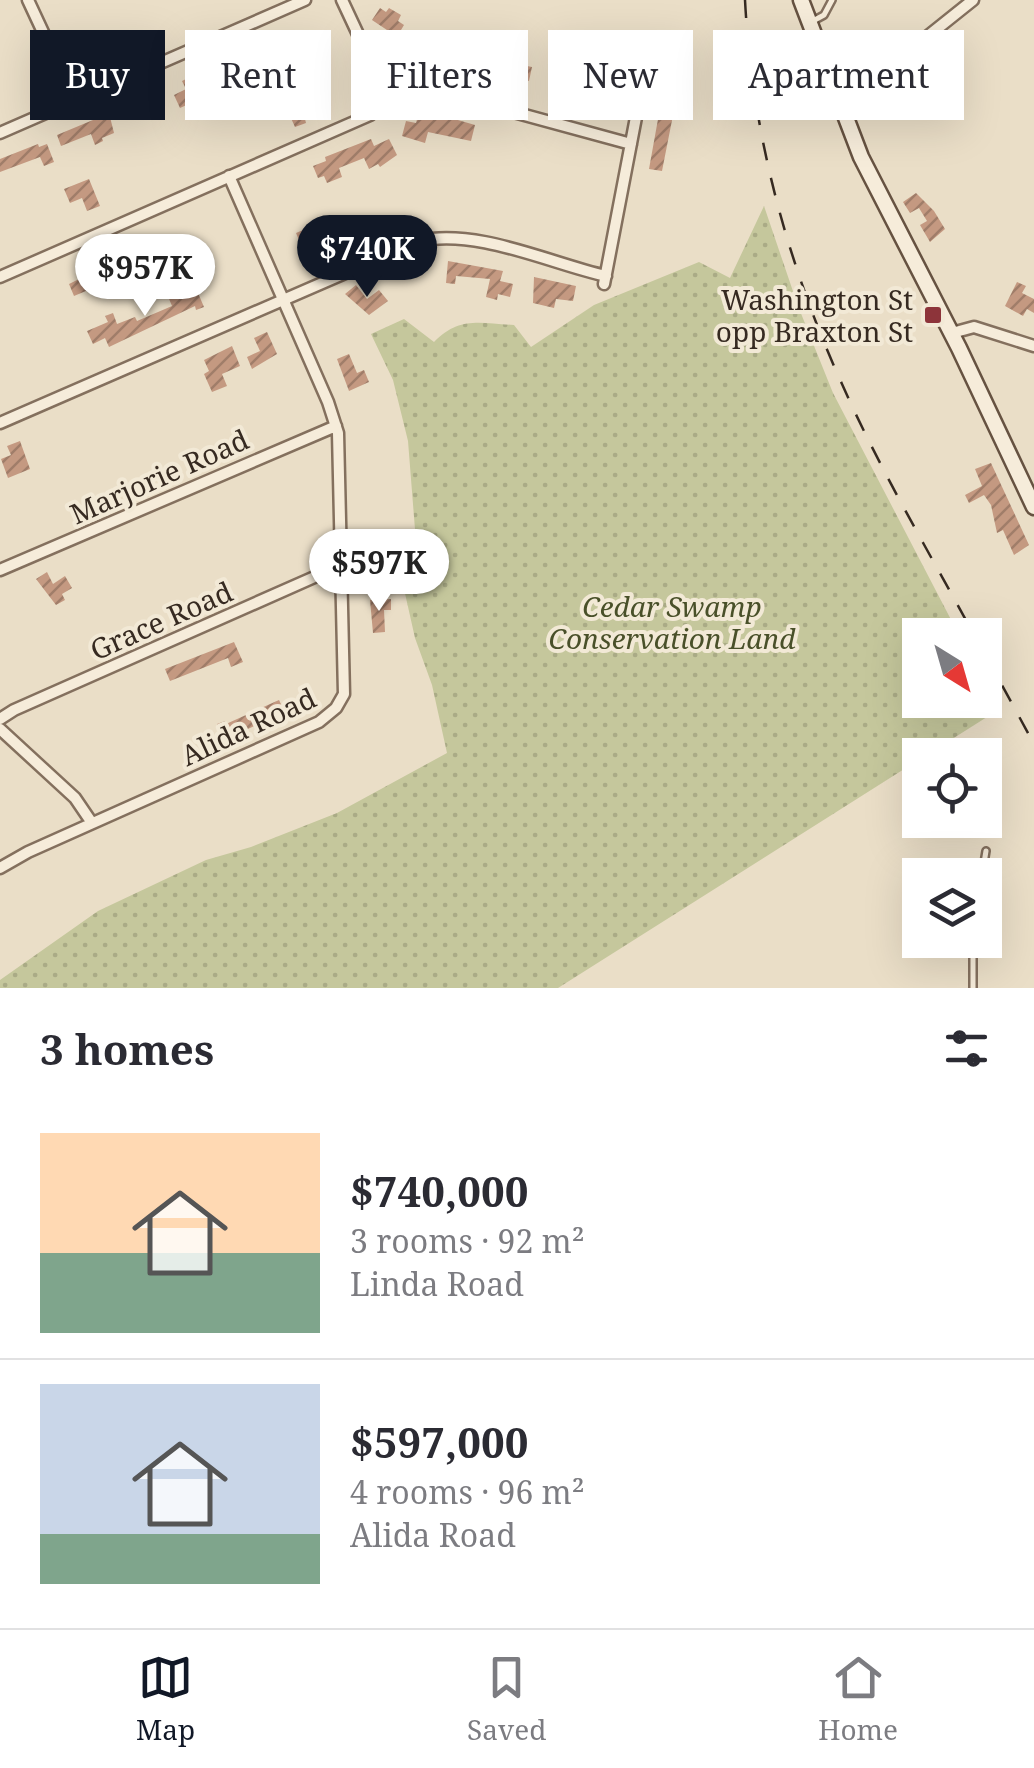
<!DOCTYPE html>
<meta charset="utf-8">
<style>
body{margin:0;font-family:"Noto Serif",serif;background:#f2f2f3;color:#2b2b33;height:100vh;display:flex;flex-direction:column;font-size:38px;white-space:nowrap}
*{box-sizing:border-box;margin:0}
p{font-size:32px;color:#7c7c81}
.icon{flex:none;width:55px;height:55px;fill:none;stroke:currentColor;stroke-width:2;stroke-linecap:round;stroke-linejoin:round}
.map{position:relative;height:988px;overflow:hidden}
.side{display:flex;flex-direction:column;background:#fff;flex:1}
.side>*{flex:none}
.guide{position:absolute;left:30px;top:30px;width:975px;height:90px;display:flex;gap:20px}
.needle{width:65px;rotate:143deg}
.tools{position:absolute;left:902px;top:618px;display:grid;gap:20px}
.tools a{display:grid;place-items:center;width:100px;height:100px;border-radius:0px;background:#fff;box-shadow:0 10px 40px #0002;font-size:50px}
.price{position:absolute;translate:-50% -85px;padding:0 22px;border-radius:35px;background:#fff;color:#222;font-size:32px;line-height:65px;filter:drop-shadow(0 2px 5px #0008)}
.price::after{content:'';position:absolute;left:50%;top:60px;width:30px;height:22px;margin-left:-15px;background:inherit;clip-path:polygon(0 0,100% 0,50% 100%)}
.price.current{background:#111827;color:#fff}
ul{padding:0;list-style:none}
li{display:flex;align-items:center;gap:30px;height:250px;padding:0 40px}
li+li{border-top:2px solid #e1e1e2}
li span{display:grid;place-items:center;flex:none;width:280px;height:200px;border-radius:0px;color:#555}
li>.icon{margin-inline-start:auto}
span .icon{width:120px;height:120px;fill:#fffc;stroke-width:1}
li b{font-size:42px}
h2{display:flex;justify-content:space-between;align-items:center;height:120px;padding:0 40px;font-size:42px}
.chip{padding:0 35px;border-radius:0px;background:#fff;box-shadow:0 10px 40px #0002;font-size:35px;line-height:90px}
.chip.current{background:#111827;color:#fff}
.menu{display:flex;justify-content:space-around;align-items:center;height:140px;border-top:2px solid #e1e1e2;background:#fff;font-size:28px;color:#7c7c81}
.menu a{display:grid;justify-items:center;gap:5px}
.menu .current{color:#111827}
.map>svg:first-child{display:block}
.park{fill:url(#park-dots)}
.building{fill:url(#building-hatch)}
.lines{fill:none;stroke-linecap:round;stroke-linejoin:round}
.service-casing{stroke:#84705e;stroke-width:10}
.minor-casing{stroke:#84705e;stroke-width:15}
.secondary-casing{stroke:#665241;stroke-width:19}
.service{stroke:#f6ecda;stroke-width:5}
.minor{stroke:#f6ecda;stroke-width:10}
.secondary{stroke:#f6ecda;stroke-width:14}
.rail{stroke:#362a21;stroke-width:2.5;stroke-dasharray:18 18;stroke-linecap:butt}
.poi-dot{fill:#8d343a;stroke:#f2e9d6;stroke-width:4}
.labels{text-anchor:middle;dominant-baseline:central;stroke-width:8;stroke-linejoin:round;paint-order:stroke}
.poi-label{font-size:28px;fill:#362a21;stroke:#f2e9d6;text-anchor:end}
.street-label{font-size:28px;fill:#362a21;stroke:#f2e9d6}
.park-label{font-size:28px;font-style:italic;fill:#495029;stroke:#f2e9d6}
</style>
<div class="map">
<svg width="1034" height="988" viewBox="0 0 1034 988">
<defs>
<pattern id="park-dots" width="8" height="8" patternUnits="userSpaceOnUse" patternTransform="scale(2.5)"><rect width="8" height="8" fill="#c5c79c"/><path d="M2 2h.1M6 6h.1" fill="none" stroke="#aaab86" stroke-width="1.8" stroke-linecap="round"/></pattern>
<pattern id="building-hatch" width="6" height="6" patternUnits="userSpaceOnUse" patternTransform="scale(2.5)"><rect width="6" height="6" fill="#c49981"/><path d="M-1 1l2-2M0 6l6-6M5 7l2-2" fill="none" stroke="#a07d69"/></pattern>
</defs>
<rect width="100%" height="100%" fill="#eadec7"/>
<path class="park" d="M764,206L798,306L833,393L959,635H920V700H985V684L998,710L927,755H920V759L558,988H0V980L98,911L206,860L251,847L337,813L447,753L432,685L415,638L404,589L416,542L408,441L393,380L371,334L404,319L434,342C459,316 480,323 514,325L531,347L594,305L699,262L730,278Z"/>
<path class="building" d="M380,8L386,12L389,8L401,15L398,21L404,25L398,35L406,40L405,43L432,51L434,44L443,47L442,52L476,61L478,56L487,58L486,62L502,66L503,61L532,67L529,81L514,78L512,87L412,58L384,41L390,32L372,20Z
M93,34L100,51L113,46L117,57L88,68L81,39Z
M194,75L208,101L193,108L191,103L180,108L174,95L186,89L182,81Z
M316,93V107H302L306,123L295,127L290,116L293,94Z
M662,97L676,100L662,171L649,169Z
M108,109L114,133L102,138L103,141L95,145L91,134L61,146L57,135L93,120Z
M420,109L475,125L471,141L428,132L425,143L402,136L406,121L416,123Z
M371,139L374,146L389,139L397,155L380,167L378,164L369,169L364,158L339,168L342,177L327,183L324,176L318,178L313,166L326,161L325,157Z
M38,144L39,147L47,144L54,162L44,166L40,157L0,172V159Z
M89,179L100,206L87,211L82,198L70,203L64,189Z
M916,193L934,211L945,229L930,242L920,225L927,221L919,208L910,213L903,202Z
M317,224L329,251L317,256L311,243L302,247L296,233Z
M128,246L140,274L118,281L113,269L122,266L116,251Z
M448,261L503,271L500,281L513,284L510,297L498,294L497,300L486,297L490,279L456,276L455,284L446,283Z
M89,265L100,285L74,296L69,284L81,278L77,270Z
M534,277L576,286L573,301L556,299L554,308L533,303Z
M1017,282L1026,286L1022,293L1034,299V313L1027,309L1023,316L1005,306Z
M356,285L367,299L379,290L388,301L369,315L345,294Z
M195,286L204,307L196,310L195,306L109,347L105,338L93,344L87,331L108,322L105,316L113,313L117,324L135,317L137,321L172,306L167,294L175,290L176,294Z
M267,332L277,354L252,369L247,357L260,351L254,338Z
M232,346L240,366L222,374L227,386L212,392L204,374L209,371L204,360Z
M349,354L357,373L364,370L369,382L349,391L337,359Z
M20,441L30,469L8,478L1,459L11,455L7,446Z
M991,463L1029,545L1014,555L1003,530L997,533L991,505L984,495L969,503L965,495L982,486L975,469Z
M373,549H391L392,580H373Z
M47,572L53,584L65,576L72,588L62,594L65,600L56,605L36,579Z
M391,599V610H384L385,632L373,633L370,600Z
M234,642L243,662L231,667L228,658L170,681L165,669Z
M279,700L285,712L224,740L217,724L225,721L226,724Z"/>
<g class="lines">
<g class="service-casing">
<path id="service" d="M811,22L824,15L832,0
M982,875L986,851
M973,940V988"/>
</g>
<g class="minor-casing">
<path id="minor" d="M28,0L75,101
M342,0L371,62L389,78L631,144
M842,111L861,100L923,40L973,0
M0,133L305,0
M0,277L370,115L381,105L389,78
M604,284L642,86
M952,333L974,327L1034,346
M0,423L419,241C477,228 549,263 606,276
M0,570L336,426
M0,719L14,710L319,575L343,572
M0,729L75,798L92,823
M0,868L28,852L319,722L336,708L344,694L338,433L328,402L229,176"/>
</g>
<g class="secondary-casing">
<path id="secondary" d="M801,0L861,157L959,348L1034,507"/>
</g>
<use href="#service" class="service"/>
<use href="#minor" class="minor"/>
<use href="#secondary" class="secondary"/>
<path class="rail" d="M745,0C752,133 787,263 842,384C880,470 929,552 974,635
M985,654L1034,744"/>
</g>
<rect class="poi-dot" x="923" y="305" width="20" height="20" rx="5"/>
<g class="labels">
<g class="poi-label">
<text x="913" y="299">Washington St<tspan x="913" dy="32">opp Braxton St</tspan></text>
</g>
<g class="street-label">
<text transform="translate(159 476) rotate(-24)">Marjorie Road</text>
<text transform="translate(161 620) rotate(-24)">Grace Road</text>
<text transform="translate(248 726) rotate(-25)">Alida Road</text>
</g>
<g class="park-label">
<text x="672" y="606">Cedar Swamp<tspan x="672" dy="32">Conservation Land</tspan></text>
</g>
</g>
</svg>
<div class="tools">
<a><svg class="needle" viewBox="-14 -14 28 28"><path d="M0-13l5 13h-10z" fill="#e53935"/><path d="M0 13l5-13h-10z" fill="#7c7c81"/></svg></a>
<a><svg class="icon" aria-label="locate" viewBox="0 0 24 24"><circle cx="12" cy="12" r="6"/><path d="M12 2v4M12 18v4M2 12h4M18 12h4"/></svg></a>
<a><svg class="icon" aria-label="layers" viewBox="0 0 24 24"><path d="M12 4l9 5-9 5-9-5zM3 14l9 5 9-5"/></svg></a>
</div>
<b class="price current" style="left:367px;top:300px">$740K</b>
<b class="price" style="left:145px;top:319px">$957K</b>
<b class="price" style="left:379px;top:614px">$597K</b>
<div class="guide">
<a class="chip current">Buy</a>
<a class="chip">Rent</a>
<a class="chip">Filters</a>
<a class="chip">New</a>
<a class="chip">Apartment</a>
</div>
</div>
<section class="side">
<h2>3 homes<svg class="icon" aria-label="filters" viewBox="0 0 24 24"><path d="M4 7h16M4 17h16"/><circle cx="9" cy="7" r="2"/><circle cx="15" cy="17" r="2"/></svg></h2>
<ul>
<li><span style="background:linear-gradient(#ffd9b3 60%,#7fa58c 0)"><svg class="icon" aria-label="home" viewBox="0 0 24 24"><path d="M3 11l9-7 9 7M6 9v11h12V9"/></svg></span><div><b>$740,000</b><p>3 rooms · 92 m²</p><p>Linda Road</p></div></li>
<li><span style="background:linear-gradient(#c9d6e8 75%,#7fa58c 0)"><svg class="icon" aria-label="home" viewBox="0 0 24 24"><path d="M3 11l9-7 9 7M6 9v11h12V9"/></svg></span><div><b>$597,000</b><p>4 rooms · 96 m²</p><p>Alida Road</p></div></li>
</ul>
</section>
<nav class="menu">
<a class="current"><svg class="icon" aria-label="map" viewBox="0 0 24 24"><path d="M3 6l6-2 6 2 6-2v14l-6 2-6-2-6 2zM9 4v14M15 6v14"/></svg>Map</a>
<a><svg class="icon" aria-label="saved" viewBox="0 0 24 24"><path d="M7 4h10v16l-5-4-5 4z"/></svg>Saved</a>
<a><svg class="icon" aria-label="home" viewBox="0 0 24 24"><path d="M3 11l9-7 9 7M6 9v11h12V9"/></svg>Home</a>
</nav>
